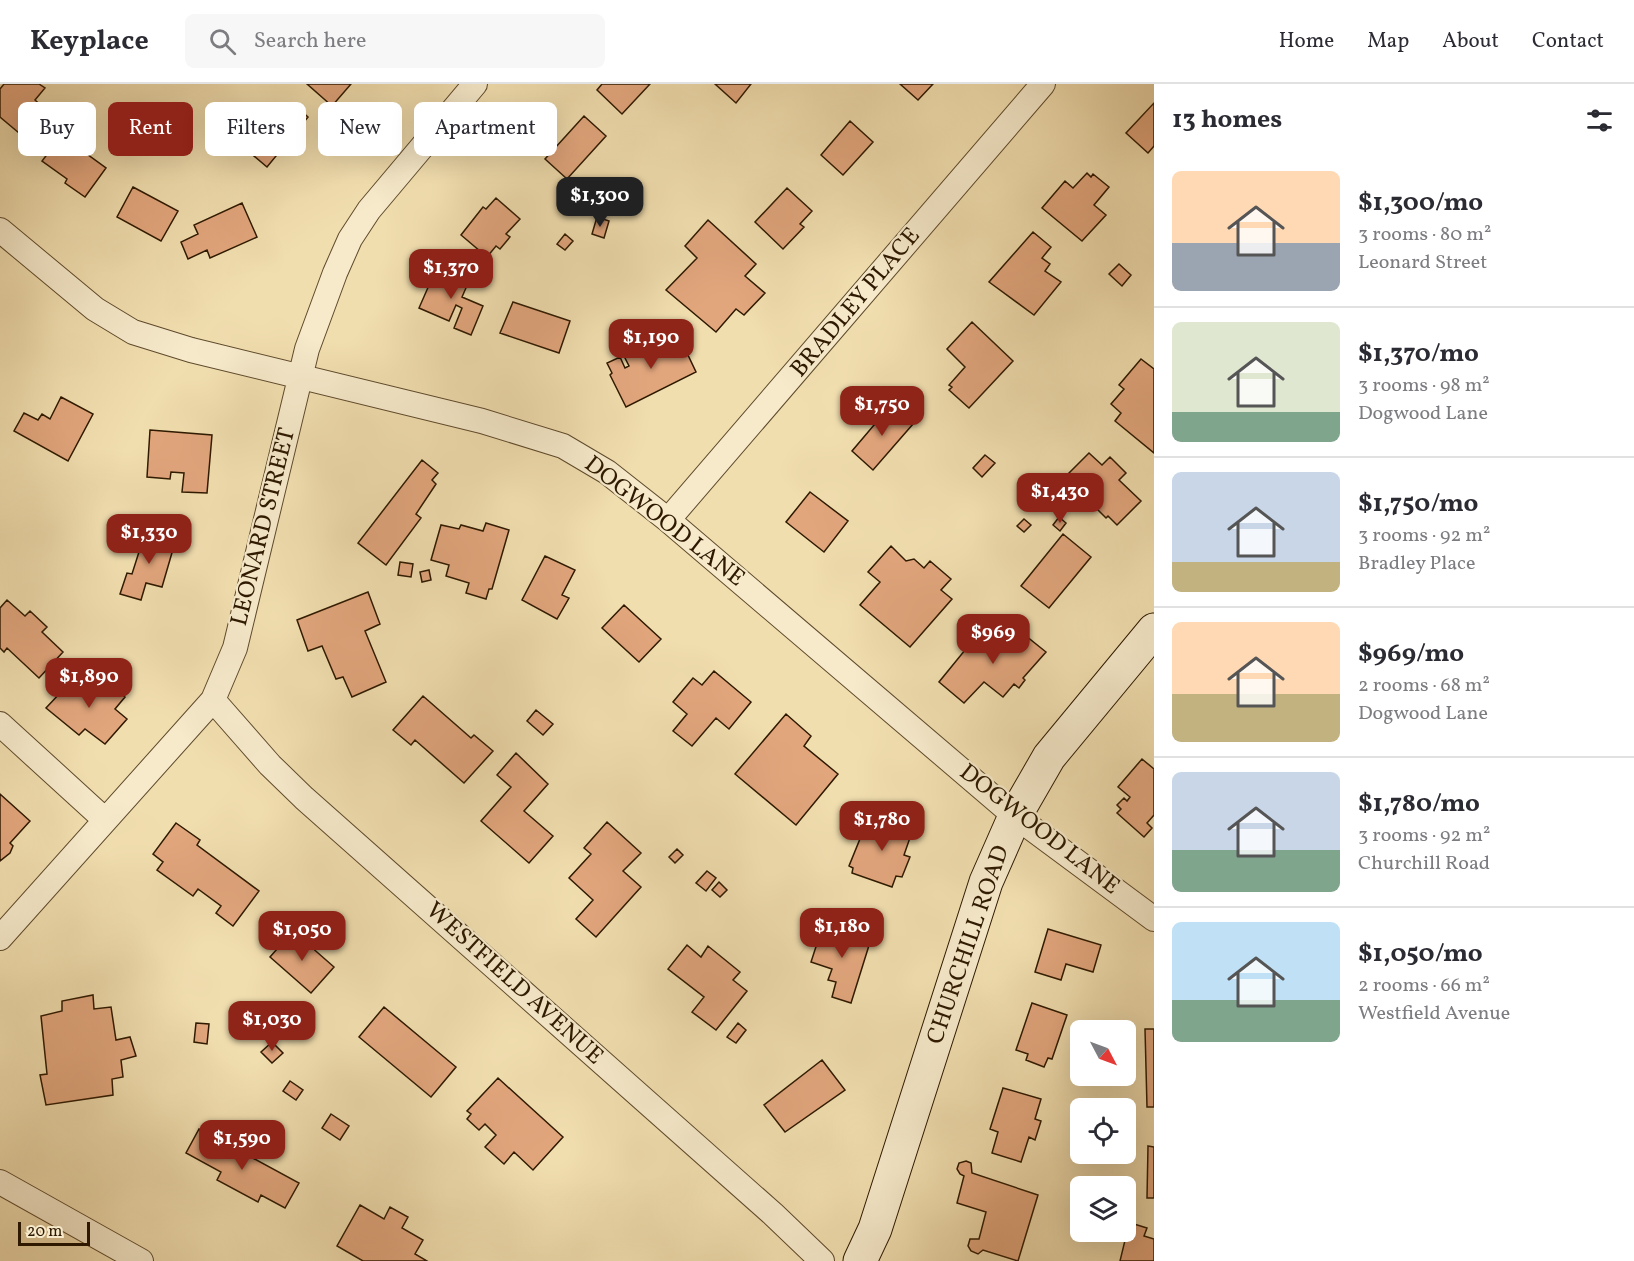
<!DOCTYPE html>
<meta charset="utf-8">
<style>
body{margin:0;font-family:Vollkorn,serif;background:#f7f7f7;color:#2b2b33;height:100vh;display:flex;flex-direction:column;font-size:22px;white-space:nowrap}
*{box-sizing:border-box;margin:0}
p{font-size:20px;color:#7c7c81}
.icon{flex:none;width:33px;height:33px;fill:none;stroke:currentColor;stroke-width:2;stroke-linecap:round;stroke-linejoin:round}
.map{position:relative;flex:1;overflow:hidden}
.panel{display:flex;flex-direction:column;background:#fff;width:480px}
.panel>*{flex:none}
.guide{position:absolute;left:18px;top:18px;width:570px;height:54px;display:flex;gap:12px}
.needle{width:39px;rotate:131deg}
.controls{position:absolute;left:1070px;top:936px;display:grid;gap:12px}
.controls a{display:grid;place-items:center;width:66px;height:66px;border-radius:9px;background:#fff;box-shadow:0 6px 24px #0002;font-size:30px}
.scale{position:absolute;left:18px;bottom:15px;width:72px;box-sizing:border-box;padding-left:6px;border:3px solid #2e1900;border-top:0;font-size:16px;line-height:21px;white-space:nowrap;color:#2e1900;-webkit-text-stroke:4px #f6eacb;paint-order:stroke}
.price{position:absolute;translate:-50% -51px;padding:0 14px;border-radius:12px;background:#8f2418;color:#fff;font-size:20px;line-height:39px;filter:drop-shadow(0 2px 3px #0008)}
.price::after{content:'';position:absolute;left:50%;top:36px;width:18px;height:14px;margin-left:-9px;background:inherit;clip-path:polygon(0 0,100% 0,50% 100%)}
.price.on{background:#222;color:#fff}
ul{padding:0;list-style:none}
li{display:flex;align-items:center;gap:18px;height:150px;padding:0 18px}
li+li{border-top:2px solid #e1e1e2}
li span{display:grid;place-items:center;flex:none;width:168px;height:120px;border-radius:9px;color:#555}
li>.icon{margin-inline-start:auto}
span .icon{width:72px;height:72px;fill:#fffc;stroke-width:1}
li b{font-size:26px}
h2{display:flex;justify-content:space-between;align-items:center;height:72px;padding:0 18px;font-size:26px}
.chip{padding:0 21px;border-radius:9px;background:#fff;box-shadow:0 6px 24px #0002;font-size:21px;line-height:54px}
.chip.on{background:#8f2418;color:#fff}
header{display:flex;align-items:center;gap:36px;box-sizing:border-box;height:84px;padding:0 30px;background:#fff;border-bottom:2px solid #e1e1e2}
header strong{font-size:28px}
nav{display:flex;gap:33px;margin-inline-start:auto;font-size:21px}
.search{width:420px;height:54px;background:#f7f7f7;display:flex;align-items:center;gap:15px;box-sizing:border-box;padding:0 21px;border-radius:9px;color:#7c7c81;font-size:22px}
main{display:flex;flex:1;min-height:0}
.map>svg:first-child{display:block}
.building{fill:#e2a67d;stroke:#2e1900;stroke-width:1.5}
.lines{fill:none;stroke-linecap:round;stroke-linejoin:round}
.street-casing{stroke:#5f4a2c;stroke-width:26}
.secondary-casing{stroke:#2e1900;stroke-width:35}
.street{stroke:#f6eacb;stroke-width:24}
.secondary{stroke:#f6eacb;stroke-width:33}
.labels{text-anchor:middle;dominant-baseline:central;stroke-width:4.5;stroke-linejoin:round;paint-order:stroke}
.street-label{font-size:24px;fill:#2e1900;stroke:#f6eacb}
</style>
<header>
<strong>Keyplace</strong>
<div class="search"><svg class="icon" aria-label="search" viewBox="0 0 24 24"><circle cx="10" cy="10" r="6"/><path d="M15 15l6 6"/></svg>Search here</div>
<nav><a>Home</a><a>Map</a><a>About</a><a>Contact</a></nav>
</header>
<main>
<div class="map">
<svg width="1154" height="1177" viewBox="0 0 1154 1177">
<rect width="100%" height="100%" fill="#f1deaf"/>
<filter id="stains"><feTurbulence type="fractalNoise" baseFrequency=".00333" numOctaves="4"/><feColorMatrix values="0 0 0 0 .2 0 0 0 0 .09 0 0 0 0 .02 0 0 0 .5 -.17"/></filter>
<radialGradient id="worn" r=".72"><stop offset=".6" stop-color="#630" stop-opacity="0"/><stop offset="1" stop-color="#630" stop-opacity=".3"/></radialGradient>
<path class="building" d="M4,0H39L45,4L35,16L47,27L25,54L0,33V5Z
M307,0H351L332,22Z
M602,0H650L622,30L597,6Z
M715,0H751L736,19Z
M900,0H933L918,16Z
M1154,19V62L1148,69L1126,49Z
M295,21L308,33L291,54L295,57L289,65L285,61L267,83L242,62L252,50L243,43L253,32L262,39L277,22L287,31Z
M584,32L606,52L567,95L545,75Z
M850,37L873,58L843,91L821,71Z
M61,52L77,64L84,54L94,61L87,70L106,84L85,113L65,99L67,95L42,77Z
M1087,89L1091,93L1093,90L1109,103L1094,121L1106,131L1082,157L1042,124L1065,97L1073,104Z
M133,103L178,127L161,157L117,133Z
M787,104L812,127L800,140L804,143L783,165L755,138Z
M496,114L520,135L506,150L510,153L500,165L496,162L487,173L461,151L483,123L486,125Z
M242,119L257,153L210,174L207,166L188,175L181,158L198,150L194,141Z
M597,133L609,137L604,154L592,150Z
M708,136L756,180L745,192L765,209L744,231L736,225L716,248L666,206L697,174L685,162Z
M1033,148L1051,163L1042,174L1050,180L1045,187L1061,198L1034,231L989,198Z
M565,150L573,157L565,166L557,160Z
M1119,180L1131,191L1122,202L1109,190Z
M437,183L469,197L462,213L483,222L471,251L454,244L462,224L456,221L449,237L419,224Z
M513,218L570,237L559,269L500,249Z
M972,238L1013,277L969,324L949,306L952,303L949,301L965,283L947,265Z
M677,248L696,288L626,323L610,291L612,289L607,279L620,273L625,284L629,282L622,268L640,259L646,271L662,263L659,257Z
M1141,275L1154,285V369L1115,337L1121,329L1111,320L1124,305L1119,301Z
M61,313L93,330L68,377L14,347L24,329L38,336L42,330L50,335Z
M891,321L913,340L873,386L852,367Z
M150,346L212,351L207,409L182,408L184,389L171,388L170,395L147,393Z
M1089,369L1102,381L1110,373L1126,389L1119,396L1141,417L1117,441L1108,432L1106,434L1065,393Z
M985,371L995,379L982,393L973,384Z
M422,376L438,389L432,396L436,400L416,430L421,434L386,481L358,459Z
M810,408L848,437L824,468L786,438Z
M1059,433L1066,439L1060,447L1053,441Z
M1024,435L1031,441L1024,448L1017,442Z
M486,439L509,446L492,505H489L486,515L466,509L469,499L446,492L449,481L431,476L441,441L459,445L461,441L483,447Z
M146,446L176,455L162,503L146,499L141,516L120,510L127,489L132,490Z
M1063,450L1091,473L1049,524L1021,502Z
M891,462L906,477L914,475L924,484L930,477L951,495L941,506L952,515L910,563L860,521L880,498L868,488Z
M545,472L575,486L562,511L569,514L557,535L522,516Z
M400,478L413,480L411,493L398,491Z
M429,486L431,496L422,498L420,488Z
M368,508L380,540L365,547L386,598L352,613L343,593L336,595L322,562L308,567L297,536Z
M7,516L25,532L30,527L47,543L42,548L63,568L39,594L7,564L4,568L0,564V524Z
M624,521L661,555L639,578L602,544Z
M1011,540L1046,568L1023,594L1025,596L1019,604L1014,600L1003,613L984,598L964,619L939,598L974,555L989,568Z
M714,587L751,618L729,645L716,634L692,662L673,647L687,630L673,618L693,594L702,601Z
M78,590L99,606L106,598L125,613L115,625L127,635L105,660L85,645L79,651L46,624Z
M423,612L471,654L474,651L493,667L464,699L415,656L411,661L393,646Z
M536,626L553,640L543,651L527,637Z
M786,630L811,652L804,662L838,690L796,741L735,690Z
M516,669L548,700L524,727L553,752L529,779L481,737L511,703L497,691Z
M1142,675L1154,685V731L1147,739L1152,744L1144,753L1117,729L1121,725L1117,721L1124,714L1127,717L1130,713L1118,703Z
M0,710L30,737L10,759L13,762L10,769L0,777Z
M872,734L890,741L892,737L913,745L904,771L910,773L902,793L896,792L892,803L852,789L853,784L849,782L862,750L865,751Z
M607,738L641,769L623,787L641,803L596,853L576,835L593,816L569,794L591,770L584,764Z
M176,739L200,756L197,761L259,807L233,842L216,829L221,822L198,805L193,812L157,786L163,778L153,770Z
M677,765L683,771L675,779L669,773Z
M707,787L716,794L706,807L696,799Z
M719,798L727,806L720,813L712,806Z
M823,841L871,855L851,919L832,913L836,898L828,896L832,885L811,878Z
M1048,845L1101,861L1093,888L1066,880L1061,896L1035,888Z
M293,847L334,883L311,909L270,873Z
M687,861L701,873L708,862L740,888L733,896L747,907L716,946L692,928L704,913L668,885Z
M93,911L94,925L111,923L116,956L130,953L136,972L121,976L123,993L112,995L113,1011L46,1021L40,991L47,990L41,932L62,927V917Z
M1032,919L1067,931L1052,975L1048,974L1044,983L1026,976L1028,970L1016,966Z
M384,923L456,983L431,1013L359,953Z
M196,939L209,940L207,960L194,958Z
M738,939L746,946L736,959L727,953Z
M1145,945H1154V1023H1147Z
M272,958L283,969L272,979L261,968Z
M822,976L845,1006L785,1048L764,1021Z
M498,994L563,1053L533,1086L514,1068L504,1080L485,1063L496,1051L485,1040L479,1046L467,1035L471,1030L467,1027Z
M290,997L303,1006L296,1016L283,1007Z
M1003,1004L1041,1015L1035,1035L1041,1037L1035,1056L1029,1053L1021,1078L992,1069L998,1048L990,1045Z
M331,1030L349,1042L340,1056L322,1044Z
M199,1045L299,1099L285,1124L261,1111L258,1118L217,1096L221,1088L186,1069Z
M1125,1047H1130L1127,1064H1125Z
M1148,1062L1154,1063V1114H1147Z
M966,1077L971,1079L972,1089L1038,1111L1018,1177L983,1166L978,1170L971,1167L968,1162L970,1155H979L986,1128L957,1119L964,1092L960,1090L957,1085L959,1079Z
M360,1121L384,1135L390,1123L408,1133L402,1144L423,1156L415,1170L427,1177H363L337,1162Z
M1134,1140L1147,1144L1144,1152L1154,1155V1177H1120L1127,1148L1131,1150Z"/>
<g class="lines">
<g class="street-casing">
<path id="street" d="M0,146L95,225L133,248L191,266L482,337L563,362L607,388L668,436L1015,732L1154,835
M668,436L1043,0
M213,616L270,681L304,714L773,1130L822,1177
M0,640L104,735
M0,854L213,616L235,564L307,265L335,189L350,155L369,126L475,0
M0,1098L141,1177"/>
</g>
<g class="secondary-casing">
<path id="secondary" d="M860,1177L875,1145L986,798L1015,732L1049,673L1154,546"/>
</g>
<use href="#street" class="street"/>
<use href="#secondary" class="secondary"/>
</g>
<g class="labels">
<g class="street-label">
<text transform="translate(856 219) rotate(-50)">BRADLEY PLACE</text>
<text transform="translate(664 438) rotate(38)">DOGWOOD LANE</text>
<text transform="translate(264 443) rotate(-76)">LEONARD STREET</text>
<text transform="translate(1039 746) rotate(38)">DOGWOOD LANE</text>
<text transform="translate(969 861) rotate(-71)">CHURCHILL ROAD</text>
<text transform="translate(514 900) rotate(42)">WESTFIELD AVENUE</text>
</g>
</g>
<rect width="100%" height="100%" filter="url(#stains)"/>
<rect width="100%" height="100%" fill="url(#worn)"/>
</svg>
<div class="controls">
<a><svg class="needle" viewBox="-14 -14 28 28"><path d="M0-13l5 13h-10z" fill="#e53935"/><path d="M0 13l5-13h-10z" fill="#7c7c81"/></svg></a>
<a><svg class="icon" aria-label="locate" viewBox="0 0 24 24"><circle cx="12" cy="12" r="6"/><path d="M12 2v4M12 18v4M2 12h4M18 12h4"/></svg></a>
<a><svg class="icon" aria-label="layers" viewBox="0 0 24 24"><path d="M12 4l9 5-9 5-9-5zM3 14l9 5 9-5"/></svg></a>
</div>
<div class="scale">20 m</div>
<b class="price on" style="left:600px;top:144px">$1,300</b>
<b class="price" style="left:451px;top:216px">$1,370</b>
<b class="price" style="left:651px;top:286px">$1,190</b>
<b class="price" style="left:882px;top:353px">$1,750</b>
<b class="price" style="left:1060px;top:440px">$1,430</b>
<b class="price" style="left:149px;top:481px">$1,330</b>
<b class="price" style="left:993px;top:581px">$969</b>
<b class="price" style="left:89px;top:625px">$1,890</b>
<b class="price" style="left:882px;top:768px">$1,780</b>
<b class="price" style="left:842px;top:875px">$1,180</b>
<b class="price" style="left:302px;top:878px">$1,050</b>
<b class="price" style="left:272px;top:968px">$1,030</b>
<b class="price" style="left:242px;top:1087px">$1,590</b>
<div class="guide">
<a class="chip">Buy</a>
<a class="chip on">Rent</a>
<a class="chip">Filters</a>
<a class="chip">New</a>
<a class="chip">Apartment</a>
</div>
</div>
<section class="panel">
<h2>13 homes<svg class="icon" aria-label="filters" viewBox="0 0 24 24"><path d="M4 7h16M4 17h16"/><circle cx="9" cy="7" r="2"/><circle cx="15" cy="17" r="2"/></svg></h2>
<ul>
<li><span style="background:linear-gradient(#ffd9b3 60%,#9aa5b1 0)"><svg class="icon" aria-label="home" viewBox="0 0 24 24"><path d="M3 11l9-7 9 7M6 9v11h12V9"/></svg></span><div><b>$1,300/mo</b><p>3 rooms · 80 m²</p><p>Leonard Street</p></div></li>
<li><span style="background:linear-gradient(#dfe7d0 75%,#7fa58c 0)"><svg class="icon" aria-label="home" viewBox="0 0 24 24"><path d="M3 11l9-7 9 7M6 9v11h12V9"/></svg></span><div><b>$1,370/mo</b><p>3 rooms · 98 m²</p><p>Dogwood Lane</p></div></li>
<li><span style="background:linear-gradient(#c9d6e8 75%,#c2b280 0)"><svg class="icon" aria-label="home" viewBox="0 0 24 24"><path d="M3 11l9-7 9 7M6 9v11h12V9"/></svg></span><div><b>$1,750/mo</b><p>3 rooms · 92 m²</p><p>Bradley Place</p></div></li>
<li><span style="background:linear-gradient(#ffd9b3 60%,#c2b280 0)"><svg class="icon" aria-label="home" viewBox="0 0 24 24"><path d="M3 11l9-7 9 7M6 9v11h12V9"/></svg></span><div><b>$969/mo</b><p>2 rooms · 68 m²</p><p>Dogwood Lane</p></div></li>
<li><span style="background:linear-gradient(#c9d6e8 65%,#7fa58c 0)"><svg class="icon" aria-label="home" viewBox="0 0 24 24"><path d="M3 11l9-7 9 7M6 9v11h12V9"/></svg></span><div><b>$1,780/mo</b><p>3 rooms · 92 m²</p><p>Churchill Road</p></div></li>
<li><span style="background:linear-gradient(#bfe0f5 65%,#7fa58c 0)"><svg class="icon" aria-label="home" viewBox="0 0 24 24"><path d="M3 11l9-7 9 7M6 9v11h12V9"/></svg></span><div><b>$1,050/mo</b><p>2 rooms · 66 m²</p><p>Westfield Avenue</p></div></li>
</ul>
</section>
</main>
